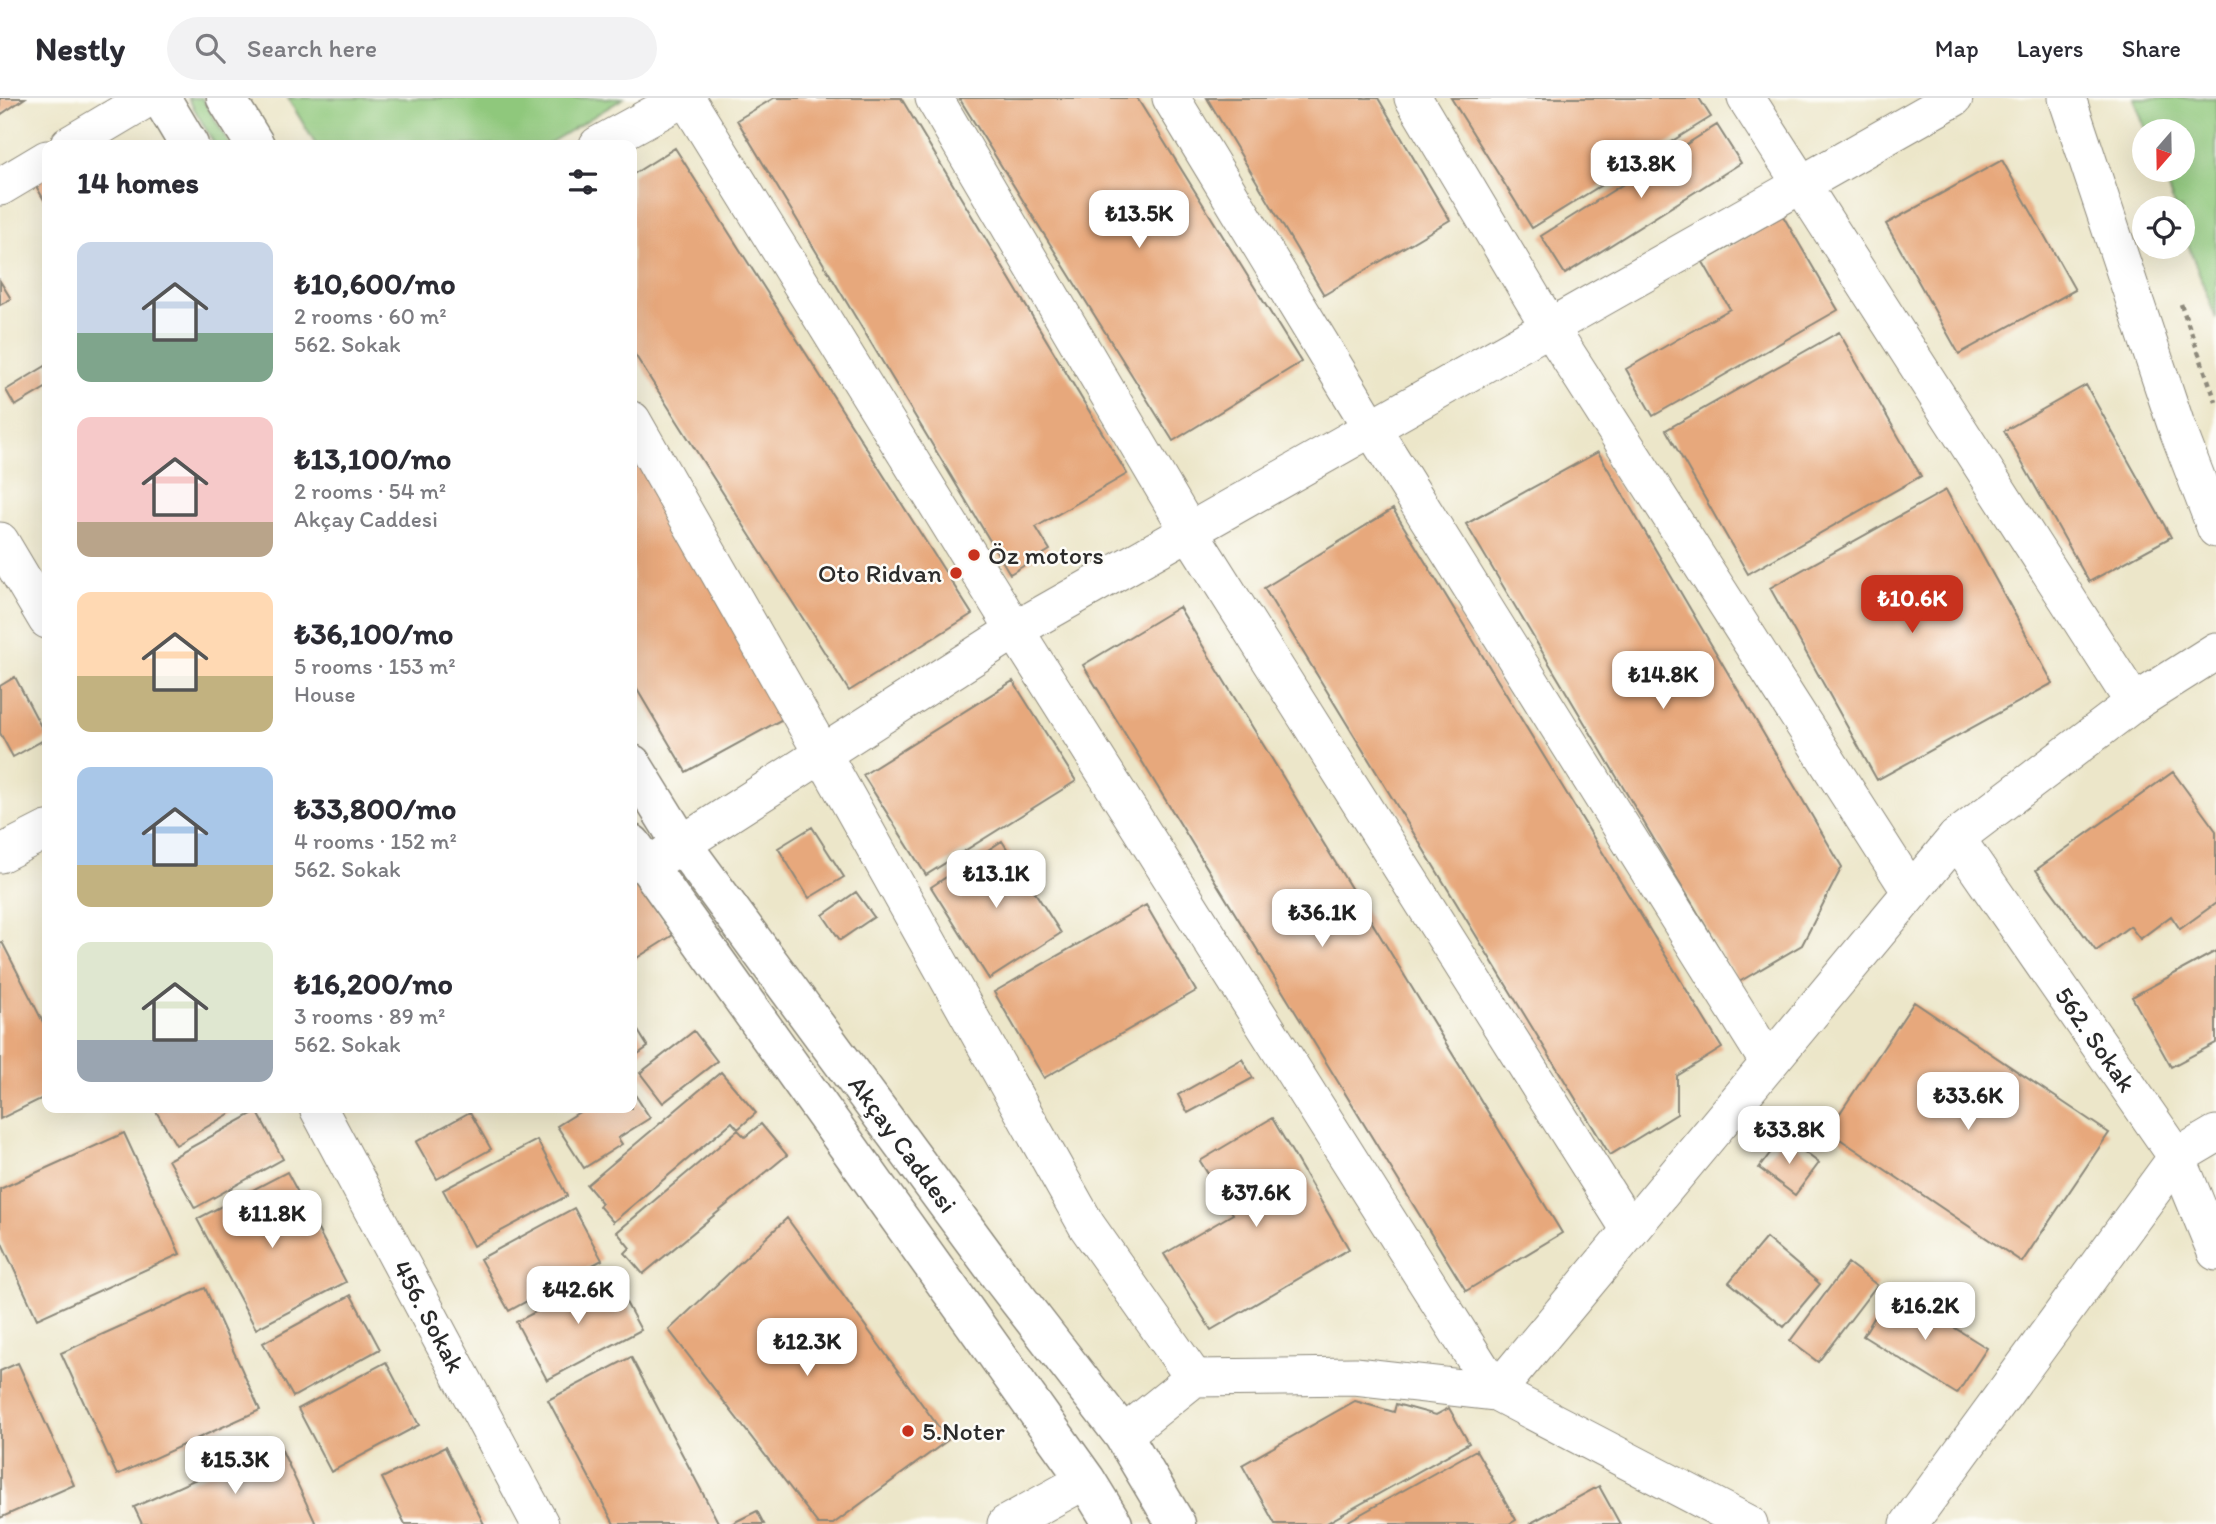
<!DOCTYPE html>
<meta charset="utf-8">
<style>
body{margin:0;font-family:Itim,sans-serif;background:#f2f2f3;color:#2b2b33;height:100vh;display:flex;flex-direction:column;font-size:26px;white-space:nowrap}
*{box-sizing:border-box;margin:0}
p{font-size:23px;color:#7c7c81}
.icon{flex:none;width:38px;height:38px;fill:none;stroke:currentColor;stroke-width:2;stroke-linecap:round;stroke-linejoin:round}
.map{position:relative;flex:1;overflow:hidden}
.details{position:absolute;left:42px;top:42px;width:595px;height:973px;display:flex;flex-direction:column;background:#fff;border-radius:14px;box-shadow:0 7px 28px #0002}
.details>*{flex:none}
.needle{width:46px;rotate:200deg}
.controls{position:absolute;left:2132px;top:21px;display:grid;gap:14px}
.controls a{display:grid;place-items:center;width:63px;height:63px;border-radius:50%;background:#fff;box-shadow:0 7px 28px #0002;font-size:35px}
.price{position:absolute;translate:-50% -60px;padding:0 16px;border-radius:14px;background:#fff;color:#222;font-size:23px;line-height:46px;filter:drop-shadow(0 2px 4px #0008)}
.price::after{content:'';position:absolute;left:50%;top:42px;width:21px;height:16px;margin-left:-10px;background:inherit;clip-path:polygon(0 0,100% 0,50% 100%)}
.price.active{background:#c8321e;color:#fff}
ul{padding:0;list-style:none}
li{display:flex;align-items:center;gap:21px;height:175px;padding:0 35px}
li span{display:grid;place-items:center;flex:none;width:196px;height:140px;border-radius:14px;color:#555}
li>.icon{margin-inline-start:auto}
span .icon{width:84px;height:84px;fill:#fffc;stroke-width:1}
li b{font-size:30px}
h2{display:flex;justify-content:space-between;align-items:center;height:84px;padding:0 35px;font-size:30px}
header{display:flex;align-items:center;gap:42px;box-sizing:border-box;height:98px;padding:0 35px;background:#fff;border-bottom:2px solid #e1e1e2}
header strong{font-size:33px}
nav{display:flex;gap:38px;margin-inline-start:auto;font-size:24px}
.search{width:490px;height:63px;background:#f2f2f3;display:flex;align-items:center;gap:18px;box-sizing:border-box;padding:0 24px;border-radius:38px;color:#7c7c81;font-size:26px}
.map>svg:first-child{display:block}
.green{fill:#8fc87c;stroke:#5d7a54;stroke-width:2}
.building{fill:#e7a87c}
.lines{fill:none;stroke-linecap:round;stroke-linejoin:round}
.minor-casing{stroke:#8c887a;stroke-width:39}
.primary-casing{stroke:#8c887a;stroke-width:41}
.path{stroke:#8c887a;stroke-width:4.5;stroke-dasharray:5 5;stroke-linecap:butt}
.minor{stroke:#fff;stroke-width:37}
.primary{stroke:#fff;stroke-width:38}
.poi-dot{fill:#c8321e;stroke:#fdfcf7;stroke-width:2.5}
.labels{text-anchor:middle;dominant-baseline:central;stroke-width:5;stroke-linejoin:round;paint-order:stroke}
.poi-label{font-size:26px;fill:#2b2b2b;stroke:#fdfcf7;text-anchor:start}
.street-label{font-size:26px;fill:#2b2b2b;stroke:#fdfcf7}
</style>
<header>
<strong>Nestly</strong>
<div class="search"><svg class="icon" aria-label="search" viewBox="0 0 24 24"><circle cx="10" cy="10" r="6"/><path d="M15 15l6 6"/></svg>Search here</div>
<nav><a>Map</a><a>Layers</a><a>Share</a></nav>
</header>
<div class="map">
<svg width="2216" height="1426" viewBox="0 0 2216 1426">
<rect width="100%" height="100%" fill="#fdfcf7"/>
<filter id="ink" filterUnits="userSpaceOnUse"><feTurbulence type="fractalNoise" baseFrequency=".0143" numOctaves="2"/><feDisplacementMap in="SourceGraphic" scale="14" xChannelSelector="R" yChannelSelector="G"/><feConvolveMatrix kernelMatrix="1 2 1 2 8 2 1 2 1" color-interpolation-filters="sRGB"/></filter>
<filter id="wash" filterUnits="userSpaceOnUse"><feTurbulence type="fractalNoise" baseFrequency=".00686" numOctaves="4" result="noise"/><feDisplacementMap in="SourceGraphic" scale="28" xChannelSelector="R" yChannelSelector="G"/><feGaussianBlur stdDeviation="1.57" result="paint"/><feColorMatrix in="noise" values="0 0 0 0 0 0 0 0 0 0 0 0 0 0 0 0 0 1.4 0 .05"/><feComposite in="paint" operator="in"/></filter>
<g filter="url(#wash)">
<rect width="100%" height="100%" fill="#ece6c9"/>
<path class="green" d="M188,0H202L230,47H215Z
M288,0H624L546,47H316Z
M2134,0H2216V221L2182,130V110H2175L2161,72H2182V33H2146Z"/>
<g id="blocks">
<path class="building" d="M0,0H25L0,17Z
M774,0H901L1127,376L1036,429L1050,452L1010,476L737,22Z
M959,0H1137L1301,264L1173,343Z
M1207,0H1378L1450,122L1324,197Z
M1451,0H1699L1711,19L1532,130Z
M1717,27L1741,65L1565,176L1541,138Z
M675,50L972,516L849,593L632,252V77Z
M2002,62L2075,192L1959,256L1886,126Z
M47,72V107L32,81Z
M1783,118L1838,212L1653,318L1626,271L1730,211L1703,164Z
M0,183L11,201L0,207Z
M1839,234L1921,378L1748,476L1666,332Z
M47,267V289L15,308L6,292Z
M2086,287L2171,439L2089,484L2004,333Z
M632,350L788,618L686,674L632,583Z
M1598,354L1842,769L1802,847L1739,884L1466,426Z
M1946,392L2053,585L1877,682L1770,490Z
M1393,411L1722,950L1677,978V1016L1610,1057L1264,490Z
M1179,509L1562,1135L1466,1193L1083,567Z
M15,579L47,640L13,659L0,635V588Z
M1013,583L1076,683L926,777L863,677Z
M2173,674L2216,733V805L2180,831L2171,818L2140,841L2130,828L2096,853L2036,772Z
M812,729L844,779L809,800L778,750Z
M1002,743L1061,835L989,881L931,789Z
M632,775L673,837L632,863Z
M856,794L874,819L840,842L823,817Z
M1146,807L1196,893L1044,980L994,894Z
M2,844L47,932V998L0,1021V845Z
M2216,853V945L2171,969L2132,899Z
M1914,904L2109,1035L2022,1164L1828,1033Z
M632,923L648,949L632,960Z
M694,933L717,963L663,1005L640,975Z
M1242,961L1253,980L1188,1015L1178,997Z
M721,974L756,1015L738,1031L732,1024L613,1124L599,1108L602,1105L587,1087Z
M632,992L650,1020L618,1040L622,1046L584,1070L557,1028L586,1010H632Z
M154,1010H239L176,1047Z
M257,1013L283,1061L195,1110L168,1062Z
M470,1014L491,1051L437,1081L416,1044Z
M1272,1020L1349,1151L1211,1232L1164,1156L1233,1116L1200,1063Z
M761,1026L787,1057L643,1176L625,1155L630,1150L617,1134L738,1032L745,1039Z
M124,1035L180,1156L37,1221L0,1141V1091Z
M1783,1038L1819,1065L1795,1097L1759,1070Z
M537,1042L567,1098L473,1148L443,1092Z
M287,1074L346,1184L256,1231L197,1121Z
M574,1110L602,1162L509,1213L480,1161Z
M787,1120L948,1342L833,1426H818L669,1232Z
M1766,1140L1820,1186L1784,1229L1729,1184Z
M1848,1165L1877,1187L1818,1264L1790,1243Z
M610,1175L641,1232L547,1282L516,1224Z
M205,1190L260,1312L117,1377L61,1255Z
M1892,1191L1987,1250L1957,1296L1863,1238Z
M351,1197L380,1251L293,1299L263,1245Z
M631,1259L719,1426H614L548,1302Z
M386,1264L419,1327L331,1374L298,1311Z
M18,1265L74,1387L0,1420V1273Z
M1355,1303L1394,1314L1396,1306L1436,1317L1449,1310L1469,1345L1325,1426H1275L1242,1367Z
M278,1344L316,1426H142L134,1409Z
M445,1349L484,1426H405L382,1380Z
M1476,1352L1516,1422L1509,1426H1343Z
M1599,1388L1620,1426H1529Z
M757,1413L764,1426H731Z"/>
</g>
</g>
<g filter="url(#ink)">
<use href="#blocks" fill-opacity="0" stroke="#8c887a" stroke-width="2"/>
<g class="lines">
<g class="minor-casing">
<g id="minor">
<path d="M686,0L1015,532L1496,1294"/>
<path d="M934,0L1189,433L1630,1132"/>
<path d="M1171,0L1371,329L1769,965"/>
<path d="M1413,0L1549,228L1911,794"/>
<path d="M1746,0L2134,605"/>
<path d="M2067,0L2176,327L2216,431"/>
<path d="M69,47L148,0"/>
<path d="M598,47L684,0"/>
<path d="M0,89L47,61"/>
<path d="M632,322L822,655L1087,1128L1194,1280"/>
<path d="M0,443L47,522"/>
<path id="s1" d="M1956,740L2177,1059L2216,1154"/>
<path d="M0,756L47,732"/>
<path d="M648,768L1015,532L1954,0"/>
<path id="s2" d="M318,1010L540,1426"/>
<path d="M1496,1294L1956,740L2134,605L2216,553"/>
<path d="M1123,1337L1194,1280L1355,1278L1496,1294L1749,1426"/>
<path d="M1006,1426L1086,1382"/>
<path d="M1909,1426L2177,1059L2216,1036"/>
</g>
</g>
<g class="primary-casing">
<g id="primary">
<path d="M161,0L189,47"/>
<path d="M226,0L255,47"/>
<path id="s3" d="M632,666L681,745L1003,1182L1123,1337L1176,1426"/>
<path d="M632,746L1086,1382L1113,1426"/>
</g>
</g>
<path class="path" d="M2181,206L2216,304"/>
<use href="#minor" class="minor"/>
<use href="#primary" class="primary"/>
</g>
</g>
<g class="poi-dot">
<circle cx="974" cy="457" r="7"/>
<circle cx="956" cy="475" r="7"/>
<circle cx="908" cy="1333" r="7"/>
</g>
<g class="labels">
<g class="poi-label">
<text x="988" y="457">Öz motors</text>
<text x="942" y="475" text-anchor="end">Oto Ridvan</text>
<text x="922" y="1333">5.Noter</text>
</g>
<g class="street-label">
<text stroke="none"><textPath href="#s1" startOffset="245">562. Sokak</textPath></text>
<text stroke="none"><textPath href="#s3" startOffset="467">Akçay Caddesi</textPath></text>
<text stroke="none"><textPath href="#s2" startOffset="236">456. Sokak</textPath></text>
</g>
</g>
</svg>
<div class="controls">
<a><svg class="needle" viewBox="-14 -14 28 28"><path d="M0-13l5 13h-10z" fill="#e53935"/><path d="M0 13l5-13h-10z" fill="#7c7c81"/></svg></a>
<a><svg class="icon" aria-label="locate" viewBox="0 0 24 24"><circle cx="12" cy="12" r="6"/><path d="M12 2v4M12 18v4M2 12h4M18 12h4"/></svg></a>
</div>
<b class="price" style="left:1641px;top:102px">₺13.8K</b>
<b class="price" style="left:1139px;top:152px">₺13.5K</b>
<b class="price active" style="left:1912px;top:537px">₺10.6K</b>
<b class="price" style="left:1663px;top:613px">₺14.8K</b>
<b class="price" style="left:996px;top:812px">₺13.1K</b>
<b class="price" style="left:1322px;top:851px">₺36.1K</b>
<b class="price" style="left:1968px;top:1034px">₺33.6K</b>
<b class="price" style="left:1789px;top:1068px">₺33.8K</b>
<b class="price" style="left:1256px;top:1131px">₺37.6K</b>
<b class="price" style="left:272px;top:1152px">₺11.8K</b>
<b class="price" style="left:578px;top:1228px">₺42.6K</b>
<b class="price" style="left:1925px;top:1244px">₺16.2K</b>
<b class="price" style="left:807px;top:1280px">₺12.3K</b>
<b class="price" style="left:235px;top:1398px">₺15.3K</b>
<section class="details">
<h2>14 homes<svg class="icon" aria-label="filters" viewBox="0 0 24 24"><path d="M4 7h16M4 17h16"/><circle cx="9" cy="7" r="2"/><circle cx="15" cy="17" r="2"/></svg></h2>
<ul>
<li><span style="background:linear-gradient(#c9d6e8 65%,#7fa58c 0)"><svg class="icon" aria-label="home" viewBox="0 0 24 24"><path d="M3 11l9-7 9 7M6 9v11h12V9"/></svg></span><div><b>₺10,600/mo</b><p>2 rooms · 60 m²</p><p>562. Sokak</p></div></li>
<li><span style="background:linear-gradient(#f6c9c9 75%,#b9a48a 0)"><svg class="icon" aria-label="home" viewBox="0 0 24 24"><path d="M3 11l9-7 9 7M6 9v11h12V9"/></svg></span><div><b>₺13,100/mo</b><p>2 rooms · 54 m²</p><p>Akçay Caddesi</p></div></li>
<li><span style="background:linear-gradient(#ffd9b3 60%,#c2b280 0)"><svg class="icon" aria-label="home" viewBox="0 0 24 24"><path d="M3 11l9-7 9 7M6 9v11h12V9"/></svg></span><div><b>₺36,100/mo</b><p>5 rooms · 153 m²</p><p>House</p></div></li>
<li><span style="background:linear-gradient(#a9c7e8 70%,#c2b280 0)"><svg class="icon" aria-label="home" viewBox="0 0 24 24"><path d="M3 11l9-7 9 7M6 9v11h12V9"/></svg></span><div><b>₺33,800/mo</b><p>4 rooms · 152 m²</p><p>562. Sokak</p></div></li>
<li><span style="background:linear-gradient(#dfe7d0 70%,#9aa5b1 0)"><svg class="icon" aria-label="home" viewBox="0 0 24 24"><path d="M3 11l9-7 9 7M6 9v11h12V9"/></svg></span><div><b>₺16,200/mo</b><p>3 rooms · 89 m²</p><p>562. Sokak</p></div></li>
</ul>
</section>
</div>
